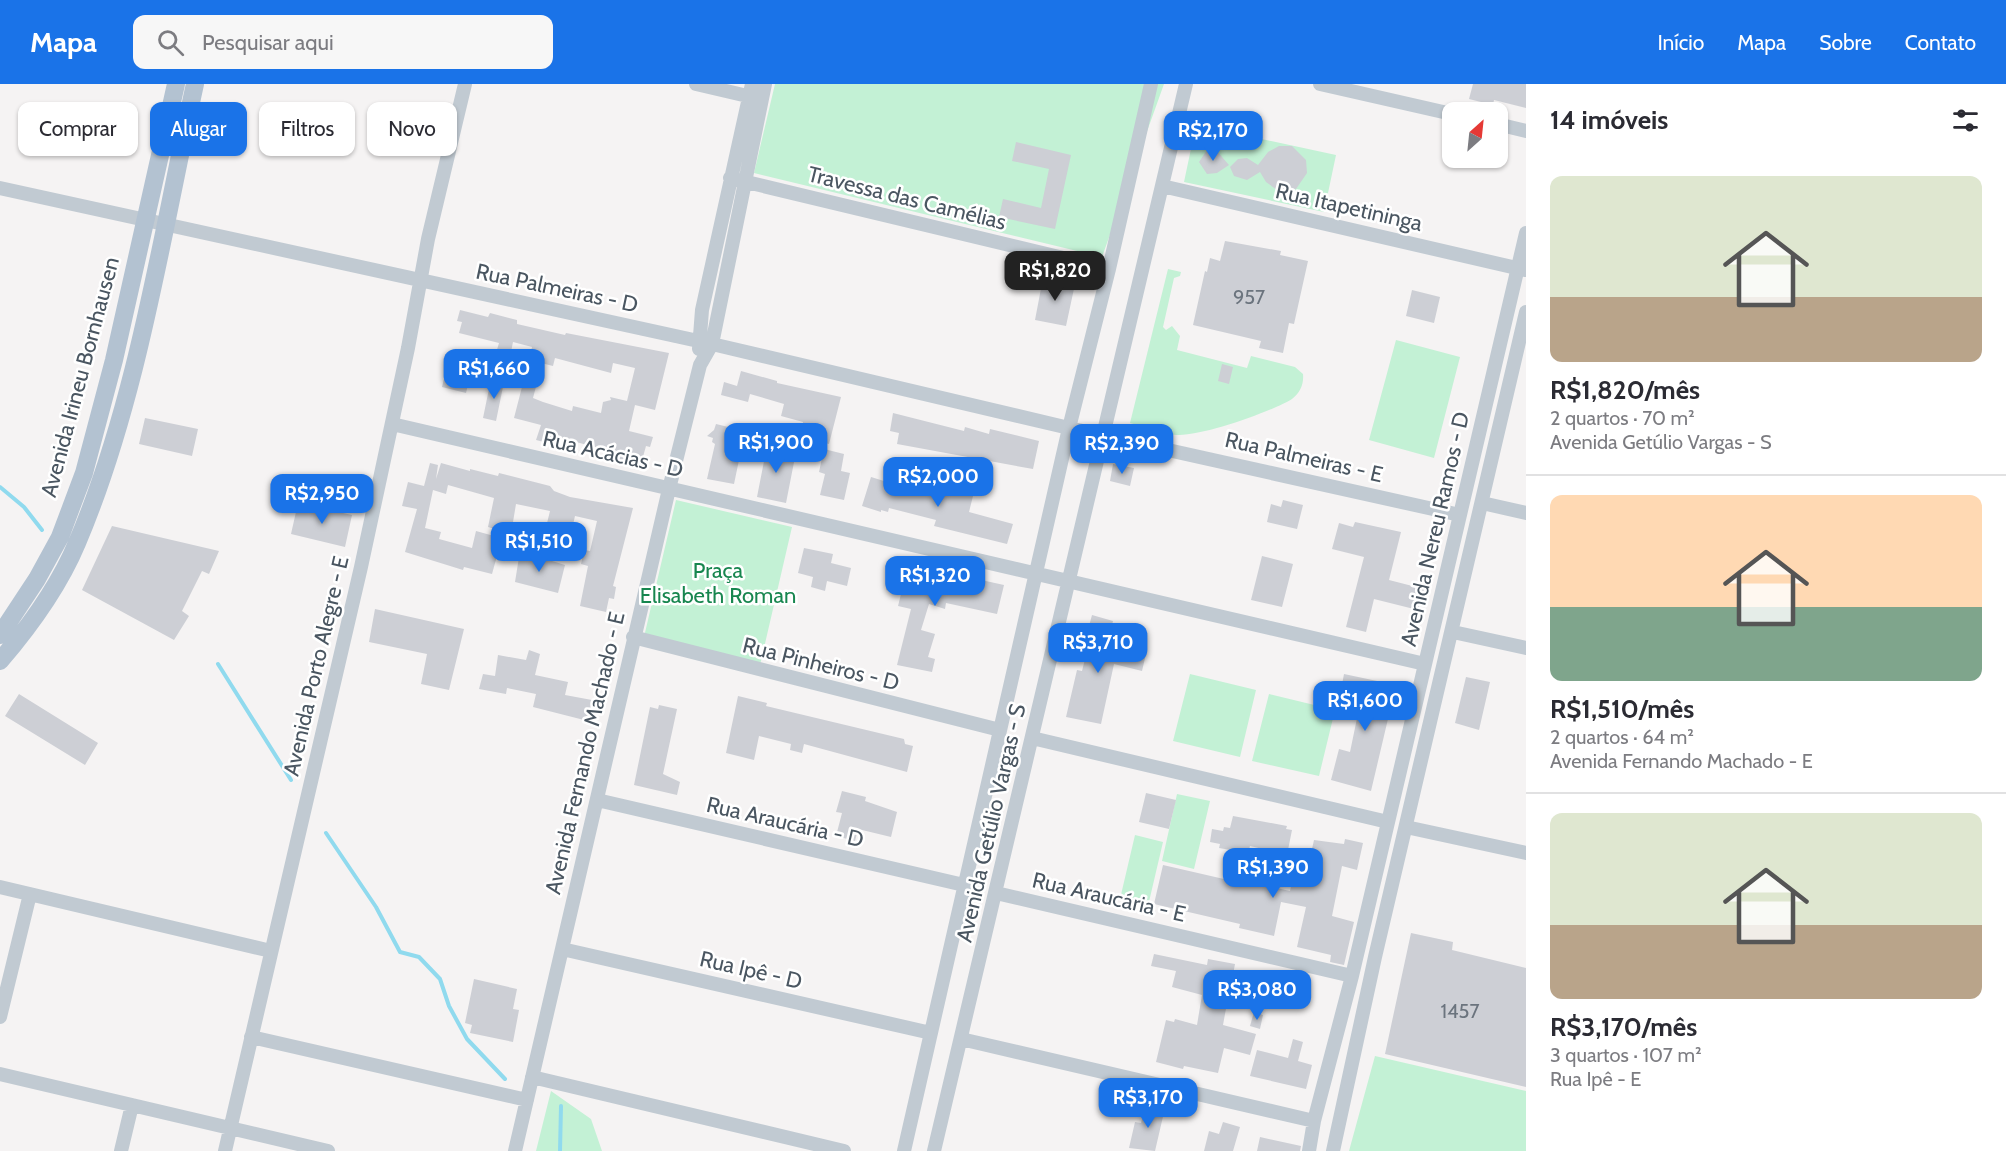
<!DOCTYPE html>
<html lang="pt">
<meta charset="utf-8">
<style>
body{margin:0;font-family:Cabin,sans-serif;background:#f7f7f7;color:#2b2b33;height:100vh;display:flex;flex-direction:column;font-size:22px;white-space:nowrap}
*{box-sizing:border-box;margin:0}
p{font-size:20px;color:#7c7c81}
.icon{flex:none;width:33px;height:33px;fill:none;stroke:currentColor;stroke-width:2;stroke-linecap:round;stroke-linejoin:round}
.map{position:relative;flex:1;overflow:hidden}
.panel{display:flex;flex-direction:column;background:#fff;width:480px}
.panel>*{flex:none}
.hud{position:absolute;left:18px;top:18px;width:570px;height:54px;display:flex;gap:12px}
.needle{width:39px;rotate:27deg}
.fabs{position:absolute;left:1442px;top:18px;display:grid;gap:12px}
.fabs a{display:grid;place-items:center;width:66px;height:66px;border-radius:12px;background:#fff;box-shadow:0 2px 4px #0004;font-size:30px}
.price{position:absolute;translate:-50% -51px;padding:0 14px;border-radius:12px;background:#1a73e8;color:#fff;font-size:20px;line-height:39px;filter:drop-shadow(0 2px 3px #0008)}
.price::after{content:'';position:absolute;left:50%;top:36px;width:18px;height:14px;margin-left:-9px;background:inherit;clip-path:polygon(0 0,100% 0,50% 100%)}
.price.selected{background:#222;color:#fff}
ul{padding:0;list-style:none}
li{display:grid;align-content:center;gap:12px;height:318px;padding:0 24px}
li+li{border-top:2px solid #e1e1e2}
li span{display:grid;place-items:center;height:186px;border-radius:12px;color:#555}
li>.icon{margin-inline-start:auto}
span .icon{width:108px;height:108px;fill:#fffc;stroke-width:1}
li b{font-size:26px}
h2{display:flex;justify-content:space-between;align-items:center;height:72px;padding:0 24px;font-size:26px}
.tag{padding:0 21px;border-radius:12px;background:#fff;box-shadow:0 2px 4px #0004;font-size:21px;line-height:54px}
.tag.selected{background:#1a73e8;color:#fff}
header{display:flex;align-items:center;gap:36px;box-sizing:border-box;height:84px;padding:0 30px;background:#1a73e8;color:#fff}
header strong{font-size:28px}
nav{display:flex;gap:33px;margin-inline-start:auto;font-size:21px}
.search{width:420px;height:54px;background:#f7f7f7;display:flex;align-items:center;gap:15px;box-sizing:border-box;padding:0 21px;border-radius:12px;color:#7c7c81;font-size:22px}
main{display:flex;flex:1;min-height:0}
.map>svg:first-child{display:block}
.green{fill:#c3f1d5}
.lines{fill:none;stroke-linecap:round;stroke-linejoin:round}
.stream{stroke:#90daee;stroke-width:4}
.building{fill:#cdcfd5}
.minor{stroke:#c1cad2;stroke-width:14}
.major{stroke:#b3c2d1;stroke-width:18}
.labels{text-anchor:middle;dominant-baseline:central;stroke-width:5;stroke-linejoin:round;paint-order:stroke}
.number-label{font-size:20px;fill:#6b747e}
.street-label{font-size:22px;fill:#4a5661;stroke:#fff}
.park-label{font-size:22px;fill:#17864f;stroke:#fff}
</style>
<header>
<strong>Mapa</strong>
<div class="search"><svg class="icon" aria-label="search" viewBox="0 0 24 24"><circle cx="10" cy="10" r="6"/><path d="M15 15l6 6"/></svg>Pesquisar aqui</div>
<nav><a>Início</a><a>Mapa</a><a>Sobre</a><a>Contato</a></nav>
</header>
<main>
<div class="map">
<svg width="1526" height="1067" viewBox="0 0 1526 1067">
<rect width="100%" height="100%" fill="#f5f3f3"/>
<path class="green" d="M775,0H1164L1102,173L754,89Z
M1196,41L1336,71L1324,128L1184,98Z
M1168,185L1181,188L1180,192L1174,194L1163,243L1166,246L1172,242L1180,252L1177,266L1247,284L1251,272L1295,283L1303,290C1304,300 1300,309 1292,315C1271,328 1200,353 1176,351C1161,349 1145,343 1130,339Z
M1396,256L1460,273L1434,374L1369,356Z
M676,416L792,443L760,581L644,553Z
M1190,590L1256,606L1240,673L1173,657Z
M1269,610L1335,626L1319,692L1252,677Z
M1177,710L1210,717L1194,785L1162,777Z
M1135,751L1163,758L1148,822L1120,815Z
M1375,972L1526,1007V1067H1349Z
M551,1007L591,1035L602,1067H536Z"/>
<g class="lines">
<path class="stream" d="M0,403L24,423L42,446
M218,580L291,696
M326,749L376,823L400,868L419,873L440,895L449,922L467,955L505,995
M560,1067L561,1022"/>
</g>
<path class="building" d="M1473,0H1526V24L1494,16L1493,21L1469,15Z
M1016,58L1071,71L1055,145L999,133L1003,115L1041,124L1049,85L1012,77Z
M1279,62H1292L1306,76L1307,89L1296,105L1277,106L1266,98L1260,88L1247,96L1234,92L1230,83L1238,75L1247,74L1258,81L1268,68Z
M1207,66H1216L1229,81L1217,89L1207,90L1199,78Z
M1225,157L1281,167L1280,171L1308,177L1294,240L1289,239L1283,269L1259,264L1261,257L1193,241L1205,187L1207,188L1210,174L1220,177Z
M1043,194L1075,200L1066,242L1035,236Z
M1412,206L1440,213L1434,239L1406,232Z
M460,226L488,233L490,229L517,236V240L565,251L566,249L669,269L655,326L635,321L629,347L653,353L650,363L646,362L641,380L609,375L611,368L606,366L561,354L560,357L549,354L548,359L536,356L541,341L514,334L523,299H537L533,314L543,318L572,327L573,322L601,329L603,318L611,316L610,313L627,317L635,284L613,279L611,289L555,274L553,282L529,276L532,263L513,258L510,273L496,269L499,259L459,249L462,238L457,237Z
M449,274L473,280L466,309L442,303Z
M1222,280L1233,283L1229,300L1218,297Z
M741,287L777,297V299L841,313L829,360L800,353L803,338L781,332L784,320L750,310L748,318L721,311L724,298L737,302Z
M491,295L504,298L496,337L483,334Z
M893,329L964,347L965,343L989,350L990,345L1039,357L1033,385L897,360L899,349L890,347Z
M145,334L198,345L192,372L139,360Z
M716,340L753,349L745,377L739,376L734,400L707,395L715,360L712,358L713,354L707,352L714,346Z
M767,362L796,368L786,419L757,413Z
M824,365L844,370L841,387L850,389L844,416L820,411L825,390L819,388Z
M430,379L438,381L436,395L441,379L470,387V385L498,392L499,389L550,402L554,407L570,413L633,424L613,502L616,503L614,515L609,514L606,528L580,522L588,482L581,480L584,466L590,467L597,437L575,432L572,445L547,439L550,427L516,420L511,450L488,443L494,414L448,401L446,410L433,406L425,444L441,448L439,455L472,464L476,447L494,452L492,471L497,472L492,490L464,483L463,486L405,468L417,425L402,422L408,398L424,402Z
M1113,380L1134,384L1130,402L1110,397Z
M871,393L913,406V404L942,411L944,402L960,405L962,397L976,400L969,428L1013,440L1007,460L934,442L936,436L889,424L888,428L881,426V428L862,422Z
M1283,416L1303,421L1297,445L1267,438L1271,420L1281,423Z
M298,419L352,431L345,463L291,450Z
M1355,438L1401,448L1389,496L1424,505L1418,526L1374,515L1366,548L1346,543L1364,473L1332,465L1339,439L1353,443Z
M112,442L219,467L209,490L202,487L182,527L189,532L174,556L82,506Z
M804,464L833,470L831,479L851,484L847,502L827,497L825,507L811,503L813,493L798,489Z
M520,467L565,481L558,509L515,498Z
M1262,472L1293,480L1282,523L1251,516Z
M892,482L921,489L922,485L933,488L935,496L951,501L954,490L1004,501L997,530L946,519L945,525L929,520L921,546L935,550L928,573L935,575L932,588L897,581L911,525L898,522L901,510L886,506Z
M375,525L464,545L449,606L421,600L427,570L369,558Z
M1092,531L1113,537L1106,565L1126,570L1129,566L1146,570L1142,587L1114,580L1101,640L1066,633L1077,586L1082,587L1093,543L1089,542Z
M529,566L540,570L535,591L568,598L565,611L592,616L588,637L533,623L536,610L507,604L506,610L479,605L483,590L495,592L498,571L526,576Z
M1344,590L1396,601L1371,707L1331,696L1339,665L1350,668L1361,615L1340,611Z
M1466,593L1490,598L1479,646L1455,639Z
M19,610L98,659L85,681L5,632Z
M738,612L767,619L766,622L904,655L905,660L913,662L907,688L804,660L802,669L790,666L791,660L759,652L754,676L726,669Z
M659,621L677,625L663,690L680,698L677,711L634,701L650,623L658,625Z
M842,707L866,713L865,717L897,728L891,753L858,745L855,757L836,752L842,729L836,728Z
M1146,709L1176,716L1169,745L1139,738Z
M1233,732L1287,742L1286,745L1292,746L1287,771L1250,762L1248,769L1219,764L1220,760L1210,758L1212,745L1223,747L1224,743L1230,744Z
M1345,755L1363,759L1357,786L1342,782L1332,832L1354,838L1344,881L1330,878L1331,871L1297,863L1306,823L1281,818L1274,852L1239,844L1240,840L1154,820L1163,781L1250,801V798L1290,807L1295,784L1307,787L1314,756L1344,760Z
M1411,849L1453,858L1452,866L1526,884V1003L1385,970Z
M1154,870L1207,881L1208,875L1235,880L1233,891L1266,898L1261,925L1227,919L1223,941L1256,950L1250,971L1224,964L1218,989L1184,982L1183,985L1156,978L1166,936L1174,938L1175,935L1197,941L1202,911L1172,903L1176,887L1151,882Z
M474,895L517,905L513,925L519,926L513,958L470,949L472,941L465,939Z
M1254,928L1263,931L1260,945L1250,942Z
M1293,955L1303,958L1298,977L1312,981L1306,1005L1250,992L1257,966L1288,974Z
M1146,1020L1165,1024L1155,1067L1129,1064L1135,1038L1141,1039Z
M1223,1038L1240,1043L1233,1067H1204L1209,1047L1219,1050Z
M1260,1053L1301,1062L1300,1067H1257Z"/>
<g class="lines">
<path class="minor" d="M696,0L756,14
M1320,0L1452,30
M1497,40L1526,47
M730,94L1109,185
M1162,102L1525,186
M0,104L712,260L1069,344L1460,431
M699,265L702,226L752,0
M392,340L1425,580
M1482,419L1526,429
M1453,548L1526,564
M633,553L1000,646
M1032,654L1388,738
M597,716L964,801
M1406,743L1526,769
M0,803L271,867
M996,809L1352,892
M562,865L931,949
M0,933L30,810
M251,953L527,1016
M961,955L1314,1037
M0,990L328,1067
M532,993L844,1067
M121,1067L132,1021
M225,1067L361,483L408,264L428,155L465,0
M515,1067L669,405L700,281L712,260L765,0
M904,1067L1069,344L1109,185L1151,0
M934,1067L1186,0
M1309,1067L1314,1037L1352,892L1526,149
M1333,1067L1375,873L1526,228"/>
<path class="major" d="M0,551L37,495L60,453L84,389L114,276L176,0
M0,577C30,542 59,502 77,459C137,318 162,150 195,0"/>
</g>
<g class="labels">
<g class="number-label">
<text x="1249" y="213">957</text>
<text x="1460" y="927">1457</text>
</g>
<g class="street-label">
<text transform="translate(907 114) rotate(14)">Travessa das Camélias</text>
<text transform="translate(1349 123) rotate(13)">Rua Itapetininga</text>
<text transform="translate(557 204) rotate(12)">Rua Palmeiras - D</text>
<text transform="translate(80 293) rotate(-75)">Avenida Irineu Bornhausen</text>
<text transform="translate(613 370) rotate(13)">Rua Acácias - D</text>
<text transform="translate(1304 373) rotate(13)">Rua Palmeiras - E</text>
<text transform="translate(1435 445) rotate(-77)">Avenida Nereu Ramos - D</text>
<text transform="translate(821 580) rotate(14)">Rua Pinheiros - D</text>
<text transform="translate(316 582) rotate(-77)">Avenida Porto Alegre - E</text>
<text transform="translate(585 669) rotate(-77)">Avenida Fernando Machado - E</text>
<text transform="translate(785 738) rotate(13)">Rua Araucária - D</text>
<text transform="translate(991 739) rotate(-77)">Avenida Getúlio Vargas - S</text>
<text transform="translate(1109 813) rotate(13)">Rua Araucária - E</text>
<text transform="translate(751 886) rotate(13)">Rua Ipê - D</text>
</g>
<g class="park-label">
<text x="718" y="486">Praça<tspan x="718" dy="25">Elisabeth Roman</tspan></text>
</g>
</g>
</svg>
<div class="fabs">
<a><svg class="needle" viewBox="-14 -14 28 28"><path d="M0-13l5 13h-10z" fill="#e53935"/><path d="M0 13l5-13h-10z" fill="#7c7c81"/></svg></a>
</div>
<b class="price" style="left:1213px;top:78px">R$2,170</b>
<b class="price selected" style="left:1055px;top:218px">R$1,820</b>
<b class="price" style="left:494px;top:316px">R$1,660</b>
<b class="price" style="left:776px;top:390px">R$1,900</b>
<b class="price" style="left:1122px;top:391px">R$2,390</b>
<b class="price" style="left:938px;top:424px">R$2,000</b>
<b class="price" style="left:322px;top:441px">R$2,950</b>
<b class="price" style="left:539px;top:489px">R$1,510</b>
<b class="price" style="left:935px;top:523px">R$1,320</b>
<b class="price" style="left:1098px;top:590px">R$3,710</b>
<b class="price" style="left:1365px;top:648px">R$1,600</b>
<b class="price" style="left:1273px;top:815px">R$1,390</b>
<b class="price" style="left:1257px;top:937px">R$3,080</b>
<b class="price" style="left:1148px;top:1045px">R$3,170</b>
<div class="hud">
<a class="tag">Comprar</a>
<a class="tag selected">Alugar</a>
<a class="tag">Filtros</a>
<a class="tag">Novo</a>
</div>
</div>
<section class="panel">
<h2>14 imóveis<svg class="icon" aria-label="filters" viewBox="0 0 24 24"><path d="M4 7h16M4 17h16"/><circle cx="9" cy="7" r="2"/><circle cx="15" cy="17" r="2"/></svg></h2>
<ul>
<li><span style="background:linear-gradient(#dfe7d0 65%,#b9a48a 0)"><svg class="icon" aria-label="home" viewBox="0 0 24 24"><path d="M3 11l9-7 9 7M6 9v11h12V9"/></svg></span><div><b>R$1,820/mês</b><p>2 quartos · 70 m²</p><p>Avenida Getúlio Vargas - S</p></div></li>
<li><span style="background:linear-gradient(#ffd9b3 60%,#7fa58c 0)"><svg class="icon" aria-label="home" viewBox="0 0 24 24"><path d="M3 11l9-7 9 7M6 9v11h12V9"/></svg></span><div><b>R$1,510/mês</b><p>2 quartos · 64 m²</p><p>Avenida Fernando Machado - E</p></div></li>
<li><span style="background:linear-gradient(#dfe7d0 60%,#b9a48a 0)"><svg class="icon" aria-label="home" viewBox="0 0 24 24"><path d="M3 11l9-7 9 7M6 9v11h12V9"/></svg></span><div><b>R$3,170/mês</b><p>3 quartos · 107 m²</p><p>Rua Ipê - E</p></div></li>
</ul>
</section>
</main>
